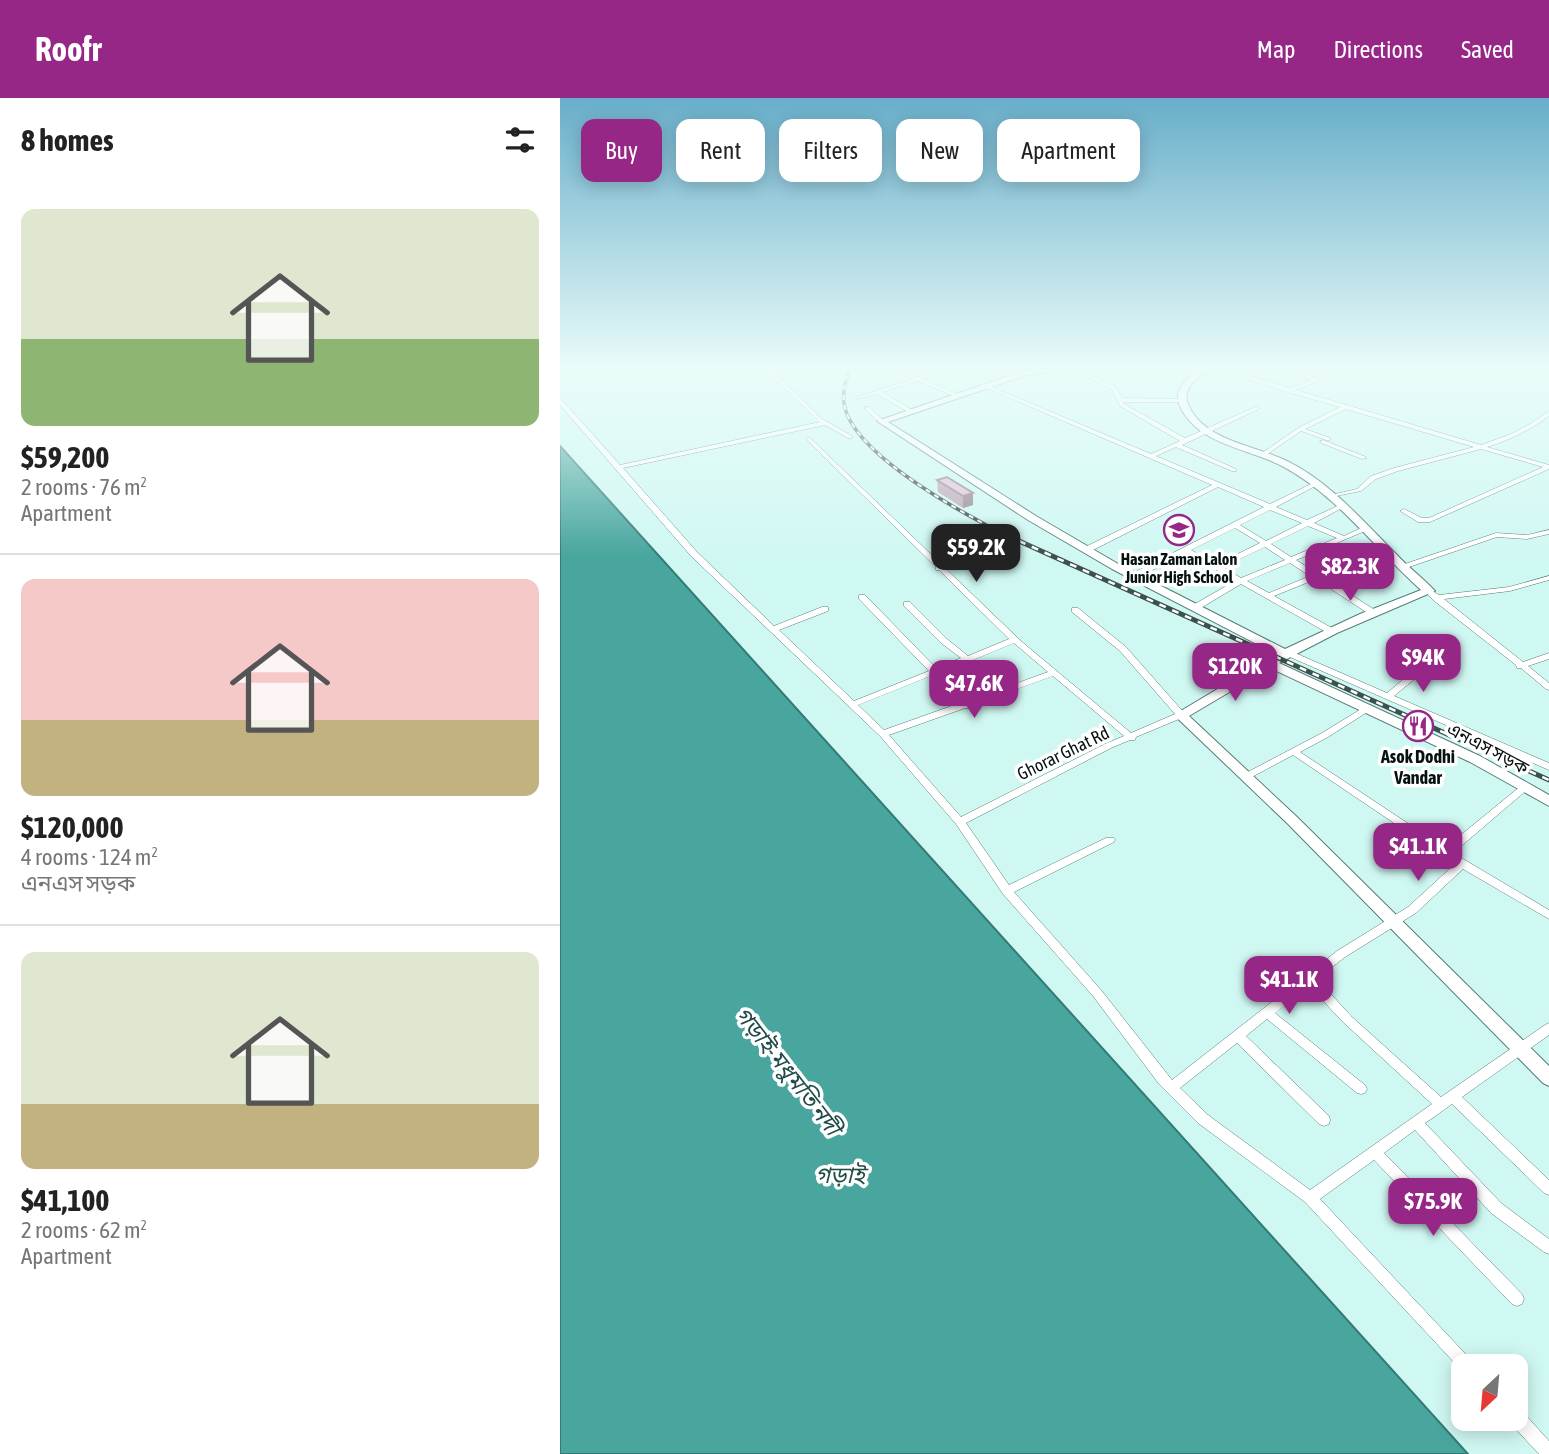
<!DOCTYPE html>
<meta charset="utf-8">
<style>
body{margin:0;font-family:"Asap Condensed","Noto Sans Bengali",sans-serif;background:#f6f6f6;color:#222;height:100vh;display:flex;flex-direction:column;font-size:26px;white-space:nowrap}
*{box-sizing:border-box;margin:0}
p{font-size:23px;color:#767676}
.icon{flex:none;width:38px;height:38px;fill:none;stroke:currentColor;stroke-width:2;stroke-linecap:round;stroke-linejoin:round}
.map{position:relative;flex:1;overflow:hidden}
.panel{display:flex;flex-direction:column;background:#fff;width:560px}
.panel>*{flex:none}
.guide{position:absolute;left:21px;top:21px;width:665px;height:63px;display:flex;gap:14px}
.needle{width:46px;rotate:206deg}
.controls{position:absolute;left:891px;top:1256px;display:grid;gap:14px}
.controls a{display:grid;place-items:center;width:77px;height:77px;border-radius:14px;background:#fff;box-shadow:0 4px 18px #0003;font-size:35px}
.price{position:absolute;translate:-50% -60px;padding:0 16px;border-radius:14px;background:#972787;color:#fff;font-size:23px;line-height:46px;filter:drop-shadow(0 2px 4px #0008)}
.price::after{content:'';position:absolute;left:50%;top:42px;width:21px;height:16px;margin-left:-10px;background:inherit;clip-path:polygon(0 0,100% 0,50% 100%)}
.price.active{background:#222;color:#fff}
ul{padding:0;list-style:none}
li{display:grid;align-content:center;gap:14px;height:371px;padding:0 21px}
li+li{border-top:2px solid #e0e0e0}
li span{display:grid;place-items:center;height:217px;border-radius:14px;color:#555}
li>.icon{margin-inline-start:auto}
span .icon{width:126px;height:126px;fill:#fffc;stroke-width:1}
li b{font-size:30px}
h2{display:flex;justify-content:space-between;align-items:center;height:84px;padding:0 21px;font-size:30px}
.pill{padding:0 24px;border-radius:14px;background:#fff;box-shadow:0 4px 18px #0003;font-size:24px;line-height:63px}
.pill.active{background:#972787;color:#fff}
header{display:flex;align-items:center;gap:42px;box-sizing:border-box;height:98px;padding:0 35px;background:#972787;color:#fff}
header strong{font-size:33px}
nav{display:flex;gap:38px;margin-inline-start:auto;font-size:24px}
main{display:flex;flex:1;min-height:0}
.map>svg:first-child{display:block}
.water{fill:#48a69e;stroke:#347a74;stroke-width:2}
.lines{fill:none;stroke-linecap:round;stroke-linejoin:round}
.street-casing{stroke:#577c78;stroke-width:1}
.secondary-casing{stroke:#577c78;stroke-width:2}
.street{fill:#fff;fill-rule:evenodd}
.secondary{fill:#fff;fill-rule:evenodd}
.rail-far1-casing{stroke:#3c504e;stroke-width:3.5}
.rail-casing{stroke:#3c504e;stroke-width:5}
.rail-far1{stroke:#fff;stroke-width:2;stroke-dasharray:5;stroke-linecap:butt}
.rail{stroke:#fff;stroke-width:2.5;stroke-dasharray:7;stroke-linecap:butt}
.wall{fill:#c2aabc}
.shaded-wall{fill:#9e8b99}
.building{fill:#e2c6db;stroke:#9e8b99;stroke-width:2}
.labels{text-anchor:middle;dominant-baseline:central;stroke-width:7;stroke-linejoin:round;paint-order:stroke}
.far-poi-label{font-size:16px;font-weight:bold;fill:#051211;stroke:#fff}
.street-label{font-size:18px;fill:#051211;stroke:#fff}
.poi-label{font-size:18px;font-weight:bold;fill:#051211;stroke:#fff}
.near-water-label{font-size:23px;font-style:italic;fill:#224c48;stroke:#fff}
</style>
<header>
<strong>Roofr</strong>
<nav><a>Map</a><a>Directions</a><a>Saved</a></nav>
</header>
<main>
<section class="panel">
<h2>8 homes<svg class="icon" aria-label="filters" viewBox="0 0 24 24"><path d="M4 7h16M4 17h16"/><circle cx="9" cy="7" r="2"/><circle cx="15" cy="17" r="2"/></svg></h2>
<ul>
<li><span style="background:linear-gradient(#dfe7d0 60%,#8fb573 0)"><svg class="icon" aria-label="home" viewBox="0 0 24 24"><path d="M3 11l9-7 9 7M6 9v11h12V9"/></svg></span><div><b>$59,200</b><p>2 rooms · 76 m²</p><p>Apartment</p></div></li>
<li><span style="background:linear-gradient(#f6c9c9 65%,#c2b280 0)"><svg class="icon" aria-label="home" viewBox="0 0 24 24"><path d="M3 11l9-7 9 7M6 9v11h12V9"/></svg></span><div><b>$120,000</b><p>4 rooms · 124 m²</p><p>এনএস সড়ক</p></div></li>
<li><span style="background:linear-gradient(#dfe7d0 70%,#c2b280 0)"><svg class="icon" aria-label="home" viewBox="0 0 24 24"><path d="M3 11l9-7 9 7M6 9v11h12V9"/></svg></span><div><b>$41,100</b><p>2 rooms · 62 m²</p><p>Apartment</p></div></li>
</ul>
</section>
<div class="map">
<svg width="989" height="1356" viewBox="0 0 989 1356">
<rect width="100%" height="100%" fill="#d0f8f3"/>
<path class="water" d="M0,348L908,1356H0Z"/>
<g class="lines">
<g class="street-casing">
<path id="street" d="M201,268H207L262,321L292,338V340H288L265,327L63,370L137,454L214,528L262,509H268V513L219,532L294,603L369,573L299,501V497H305L376,570L401,560L381,545L344,508V504H350L387,541L408,558L449,541L379,472H376V469L247,342L246,341L249,339L381,466L429,440H435V444L385,470L462,544L571,635L615,616L560,553L512,514V510H518L566,549L626,617L624,619L576,639L575,642H570L551,650L406,725L449,787L546,740H554L555,742L554,744L454,794L541,892L612,982L777,853L848,809L895,766L733,657L688,681H682L680,679L682,677L762,635L806,608L810,611L809,613L768,639L740,654L885,750L962,687H968L970,689L968,691L893,755L989,812V821L903,771L856,815L785,859L757,881L792,919L881,999L985,927L989,925V937L902,999L989,1082V1097L984,1095L892,1006C883,1012 875,1019 865,1025L941,1105L989,1141V1156L984,1154L931,1115L855,1032L824,1055L962,1196L964,1201L962,1206L957,1208L952,1206L814,1062L760,1101L913,1264L916,1269H903V1274L745,1104L638,1025L599,986L533,898L443,796L396,726L320,638L131,458L0,307V301L2,302L60,367L260,324ZM454,545L488,574L408,603L380,575L407,564H412L413,562ZM373,577L400,605L324,632L298,607ZM493,578L564,638L545,646L401,719L329,637L405,610H411L412,607ZM749,888L784,925L872,1006L750,1092L648,1017L620,990L677,945L759,1026L764,1028L769,1026L770,1022L769,1018L686,938L707,921L797,995L801,996L805,995L807,991L805,987L715,915Z
M326,268H334L358,279L375,275V277L363,281L399,297L394,298L358,283L322,294L352,312V314H348L317,296L297,301V299L353,281Z
M502,268H510L555,288L562,300L624,301L625,302L622,304H563L564,306L625,340L695,309H699V311L622,347L676,371V373H672L616,349L596,358L710,406L755,384H759V386L716,409L747,422L782,406L785,408L784,409L754,425L784,438L803,429H806L810,431L736,462L815,512V516H809L756,481L714,498L772,530V534H766L681,486L639,511H633V507L675,483L657,472L626,488H620V484L651,469L625,455L577,480H571V476L704,409L658,389L529,454H523V450L652,387L420,287L425,286L591,356L620,343L560,308L551,290ZM710,412L742,425L706,443L680,427ZM748,428L777,440L731,459L711,446ZM675,430L700,445L657,466L631,452ZM705,449L725,462L681,480L663,469ZM730,465L750,478L709,495L687,483Z
M647,268H657L730,290L751,282L722,268H730L756,280L772,268H779L758,283L736,292L921,347L951,336L970,326L989,313V318C970,332 950,342 927,349L989,367V371L870,424H858L840,413L844,411L862,420H869L983,369L921,351L838,373L816,381L801,393L771,399V397L797,391L811,378L834,370L914,349L786,311L745,331L770,340V342H766L741,333L706,357H702V355L738,330L780,309L727,294Z
M305,309H309L323,322V324H319L305,311Z
M763,342L806,359L807,360L802,361L761,345L760,344Z
M989,432V436L967,441L937,439L846,470H840L839,468L936,435L967,437Z
M989,478V482L950,493L884,501L963,564L989,555V561L968,568L989,585V592L986,591L961,570H957L956,567L873,502L865,493L869,491L879,497L949,489Z
M726,551L827,595L851,575H857L858,577L857,579L834,598L989,665V672L723,556L722,554Z
M956,1311L962,1313L989,1343V1356H979L950,1325L949,1321H956Z"/>
</g>
<g class="secondary-casing">
<path id="secondary" d="M499,268H528L467,277L328,324L476,418L560,467L725,551L800,516L861,492C815,451 777,397 722,368C688,350 636,347 619,306C613,290 631,277 642,268H652C641,278 621,289 628,306C643,343 695,347 727,363C770,384 803,423 836,456C848,469 863,480 875,493L777,535L719,565L920,658L989,697V708L910,664L710,570L629,618L737,719L989,968V988L983,985L727,725L614,617L716,556L552,471L468,422L317,323L463,273Z"/>
</g>
<use href="#street" class="street"/>
<use href="#secondary" class="secondary"/>
<g class="rail-far1-casing">
<path id="rail-far1" d="M291,268C286,281 281,296 285,310C298,361 417,424 463,445"/>
</g>
<g class="rail-casing">
<path id="rail" d="M459,443L989,682"/>
</g>
<use href="#rail-far1" class="rail-far1"/>
<use href="#rail" class="rail"/>
</g>
<path class="wall" d="M377,382L413,395V407L403,410L378,394Z"/>
<path class="shaded-wall" d="M413,395V407L403,410V398Z"/>
<path class="building" d="M387,379L413,395L403,398L377,382Z"/>
<linearGradient id="sky" x2="0" y2="1"><stop stop-color="#68aeca"/><stop offset="0.59" stop-color="#eafcfa"/><stop offset="1" stop-color="#eafcfa" stop-opacity="0"/></linearGradient>
<rect width="989" height="458" fill="url(#sky)"/>
<defs>
<g id="school-ring" transform="scale(1.575)"><circle r="9.5" fill="#fff" stroke="#972787" stroke-width="1.5"/><path d="M0-5L7-2L0 1L-7-2ZM-4 1L0 2.5L4 1V4Q0 6-4 4Z" fill="#972787"/></g>
<g id="restaurant-ring" transform="scale(1.575)"><circle r="9.5" fill="#fff" stroke="#972787" stroke-width="1.5"/><path d="M-5-6h1v4h1v-4h1v4h1v-4h1v5L-1.5 .5V6h-2V.5L-5-1ZM5-6V6H3V1.5H1.5Q1.5-4 5-6Z" fill="#972787"/></g>
</defs>
<g fill-rule="evenodd">
<use href="#school-ring" x="619" y="432"/>
<use href="#restaurant-ring" x="858" y="628"/>
</g>
<g class="labels">
<g class="far-poi-label">
<text x="619" y="461">Hasan Zaman Lalon<tspan x="619" dy="18">Junior High School</tspan></text>
</g>
<g class="street-label">
<text transform="translate(928 650) rotate(28)">এনএস সড়ক</text>
<text transform="translate(503 655) rotate(-26)">Ghorar Ghat Rd</text>
</g>
<g class="poi-label">
<text x="858" y="658">Asok Dodhi<tspan x="858" dy="21">Vandar</tspan></text>
</g>
<g class="near-water-label">
<text transform="translate(228 973) rotate(52)">গড়াই-মধুমতি নদী</text>
<text x="280" y="1077">গড়াই</text>
</g>
</g>
</svg>
<div class="controls">
<a><svg class="needle" viewBox="-14 -14 28 28"><path d="M0-13l5 13h-10z" fill="#e53935"/><path d="M0 13l5-13h-10z" fill="#767676"/></svg></a>
</div>
<b class="price active" style="left:416px;top:486px">$59.2K</b>
<b class="price" style="left:790px;top:505px">$82.3K</b>
<b class="price" style="left:863px;top:596px">$94K</b>
<b class="price" style="left:675px;top:605px">$120K</b>
<b class="price" style="left:414px;top:622px">$47.6K</b>
<b class="price" style="left:858px;top:785px">$41.1K</b>
<b class="price" style="left:729px;top:918px">$41.1K</b>
<b class="price" style="left:873px;top:1140px">$75.9K</b>
<div class="guide">
<a class="pill active">Buy</a>
<a class="pill">Rent</a>
<a class="pill">Filters</a>
<a class="pill">New</a>
<a class="pill">Apartment</a>
</div>
</div>
</main>
